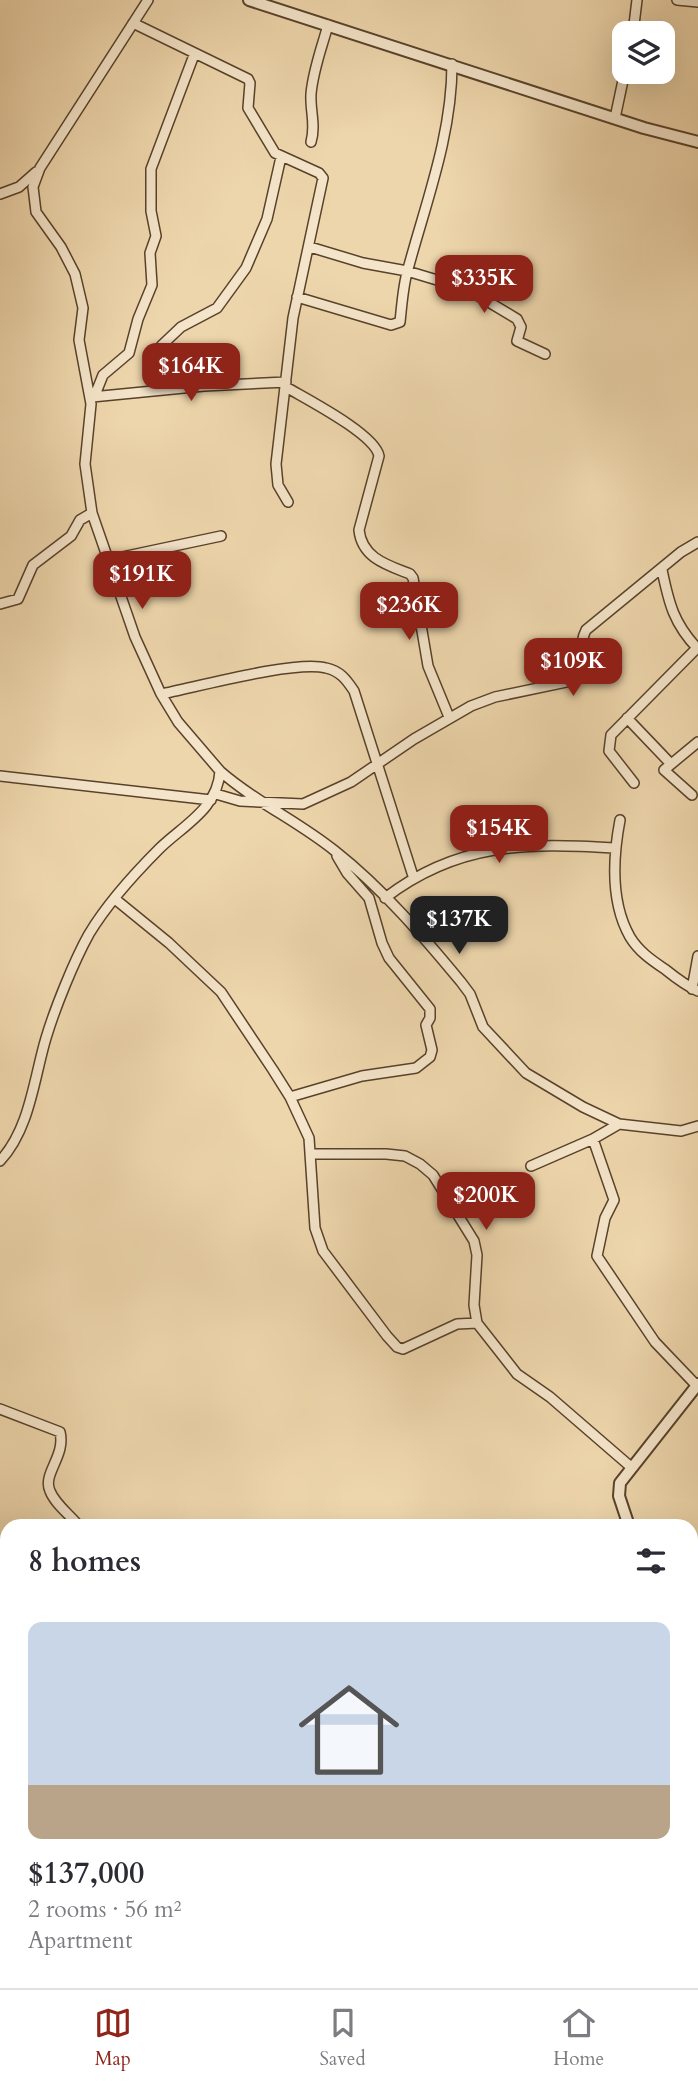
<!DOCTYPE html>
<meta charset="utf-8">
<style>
body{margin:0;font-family:Cardo,serif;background:#f7f7f7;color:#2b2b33;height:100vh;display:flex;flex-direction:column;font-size:26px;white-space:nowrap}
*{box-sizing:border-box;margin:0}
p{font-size:23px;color:#7c7c81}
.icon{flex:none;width:38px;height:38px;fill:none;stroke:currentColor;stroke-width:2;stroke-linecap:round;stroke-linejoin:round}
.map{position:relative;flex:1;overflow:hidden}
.details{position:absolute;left:0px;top:1519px;width:698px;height:469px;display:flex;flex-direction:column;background:#fff;border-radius:21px 21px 0 0;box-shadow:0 7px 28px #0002}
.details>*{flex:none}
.controls{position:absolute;left:612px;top:21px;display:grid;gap:14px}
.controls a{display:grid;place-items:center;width:63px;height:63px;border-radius:14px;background:#fff;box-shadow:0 7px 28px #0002;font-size:35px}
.price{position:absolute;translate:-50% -60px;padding:0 16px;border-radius:14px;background:#8f2418;color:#fff;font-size:23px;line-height:46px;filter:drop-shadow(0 2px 4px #0008)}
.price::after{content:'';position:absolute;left:50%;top:42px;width:21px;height:16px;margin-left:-10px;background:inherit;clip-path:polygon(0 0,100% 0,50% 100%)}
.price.on{background:#222;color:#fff}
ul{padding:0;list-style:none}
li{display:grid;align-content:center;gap:14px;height:371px;padding:0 28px}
li span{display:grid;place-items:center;height:217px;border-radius:14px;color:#555}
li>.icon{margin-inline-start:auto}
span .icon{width:126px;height:126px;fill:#fffc;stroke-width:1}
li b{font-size:30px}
h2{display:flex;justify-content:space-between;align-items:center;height:84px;padding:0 28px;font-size:30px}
.menu{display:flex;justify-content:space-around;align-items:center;height:98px;border-top:2px solid #e1e1e2;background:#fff;font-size:19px;color:#7c7c81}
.menu a{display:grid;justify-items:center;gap:4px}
.menu .on{color:#8f2418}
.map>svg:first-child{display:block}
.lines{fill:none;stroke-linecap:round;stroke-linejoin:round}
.minor-casing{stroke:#58422b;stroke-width:12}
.tertiary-casing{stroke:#58422b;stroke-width:14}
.minor{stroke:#f4e4c9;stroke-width:9}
.tertiary{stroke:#f4e4c9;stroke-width:10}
</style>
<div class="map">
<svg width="698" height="1988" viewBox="0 0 698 1988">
<rect width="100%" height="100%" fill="#eed6ac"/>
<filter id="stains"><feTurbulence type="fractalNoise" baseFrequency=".00286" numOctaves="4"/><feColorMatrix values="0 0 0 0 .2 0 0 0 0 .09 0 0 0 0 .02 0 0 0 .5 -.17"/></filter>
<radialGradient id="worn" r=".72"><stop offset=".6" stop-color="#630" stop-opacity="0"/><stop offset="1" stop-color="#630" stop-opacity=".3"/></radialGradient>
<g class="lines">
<g class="minor-casing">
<path id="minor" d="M677,0L698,2
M133,23L248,79L250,83L248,108L275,153L319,173L323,178L293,318L276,464L278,485L288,502
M633,33L637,0
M615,118L625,71
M311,142C316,125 310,111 311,94C313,70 322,47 328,25
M0,194L19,187L36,172
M310,247L363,263L407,271L467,289L517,319L521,327L517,341L545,354
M297,297L391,325L400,322C402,304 403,285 408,269C426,202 452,135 452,64
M161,346L181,327L217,308L246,268L267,219L281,157
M286,387C306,399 375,434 379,456L359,530C362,558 387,565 410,574L413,578L428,666L449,717
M95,395L103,375L129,353L138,319L152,285L150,253L156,236L151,211V169L194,55
M92,397L204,386L286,382
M108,560L221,536
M662,570C669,604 674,624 698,649
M0,604L18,599L33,565L71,536L80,520L92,513
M161,694C197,687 295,660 326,668C340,671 346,679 354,691L413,876
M627,718L670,763
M220,771C255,802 298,821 335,851C382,888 423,936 461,982L470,994L483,1027L526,1073L583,1107L619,1124L681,1131L698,1126
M0,776L211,800
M634,783L609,751L611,735L697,648
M216,794L240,801L303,804L351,782L414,739L471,706L495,697L576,680C588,660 577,647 586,630L681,552L698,542
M692,795L664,770L698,742
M620,820C613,857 610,902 630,937C639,952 653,961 666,970C676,978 686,986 698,991
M385,898C458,842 527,843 614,848
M115,899L169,943L221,992L273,1070L290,1097L309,1138L315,1228L323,1251L387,1336L397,1347L403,1349L457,1324L477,1323
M692,989L698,956
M290,1097L362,1076L416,1068L430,1057L432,1050L426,1025L430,1018V1009L389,958L382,943L369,898L347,873L337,856
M593,1139L614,1200L605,1218L597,1256L655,1342L697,1386
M310,1154H386L405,1156L420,1164L433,1175L474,1241L477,1255L474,1305L477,1323L517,1374L550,1397L631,1467
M0,1161C30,1129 34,1078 46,1038C55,1008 74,961 89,934C107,904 135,873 160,848C184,825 218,808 220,771L178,722L161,694L135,637L92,513L85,464L91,404L79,340L83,308L75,274L61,247L36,212L33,187L40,168L148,0
M531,1166L593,1139L619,1124
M0,1409L60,1432C66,1456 42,1474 50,1491C55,1504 70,1515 79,1526
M691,1721L698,1715
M0,1809L7,1797
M691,1970L698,1968
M0,1981L58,1986L57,1988
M226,1988L229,1981
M577,1988L599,1982L607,1988"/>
</g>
<g class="tertiary-casing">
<path id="tertiary" d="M249,0L644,128L698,142
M629,1526L619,1496L620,1483L698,1384
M691,1618L698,1625"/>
</g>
<use href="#minor" class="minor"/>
<use href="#tertiary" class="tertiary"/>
</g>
<rect width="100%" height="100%" filter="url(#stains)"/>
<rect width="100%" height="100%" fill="url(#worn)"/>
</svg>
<div class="controls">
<a><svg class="icon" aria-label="layers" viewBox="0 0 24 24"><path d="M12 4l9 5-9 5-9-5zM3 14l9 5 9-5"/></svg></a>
</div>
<b class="price" style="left:484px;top:315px">$335K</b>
<b class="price" style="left:191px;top:403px">$164K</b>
<b class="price" style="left:142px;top:611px">$191K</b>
<b class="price" style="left:409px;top:642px">$236K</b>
<b class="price" style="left:573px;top:698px">$109K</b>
<b class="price" style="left:499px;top:865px">$154K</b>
<b class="price on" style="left:459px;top:956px">$137K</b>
<b class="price" style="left:486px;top:1232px">$200K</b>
<section class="details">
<h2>8 homes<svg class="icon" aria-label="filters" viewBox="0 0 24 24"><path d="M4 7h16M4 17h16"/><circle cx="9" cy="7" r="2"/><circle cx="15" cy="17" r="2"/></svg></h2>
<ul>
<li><span style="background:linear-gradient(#c9d6e8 75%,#b9a48a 0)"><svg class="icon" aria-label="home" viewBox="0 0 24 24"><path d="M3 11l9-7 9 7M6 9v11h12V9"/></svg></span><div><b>$137,000</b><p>2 rooms · 56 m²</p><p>Apartment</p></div></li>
</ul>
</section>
</div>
<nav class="menu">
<a class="on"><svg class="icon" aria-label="map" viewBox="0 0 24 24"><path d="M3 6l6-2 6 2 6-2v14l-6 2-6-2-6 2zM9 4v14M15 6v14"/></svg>Map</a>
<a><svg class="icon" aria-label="saved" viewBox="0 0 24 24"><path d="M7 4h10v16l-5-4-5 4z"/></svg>Saved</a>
<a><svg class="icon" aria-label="home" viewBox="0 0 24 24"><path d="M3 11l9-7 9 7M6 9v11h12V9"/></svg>Home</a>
</nav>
